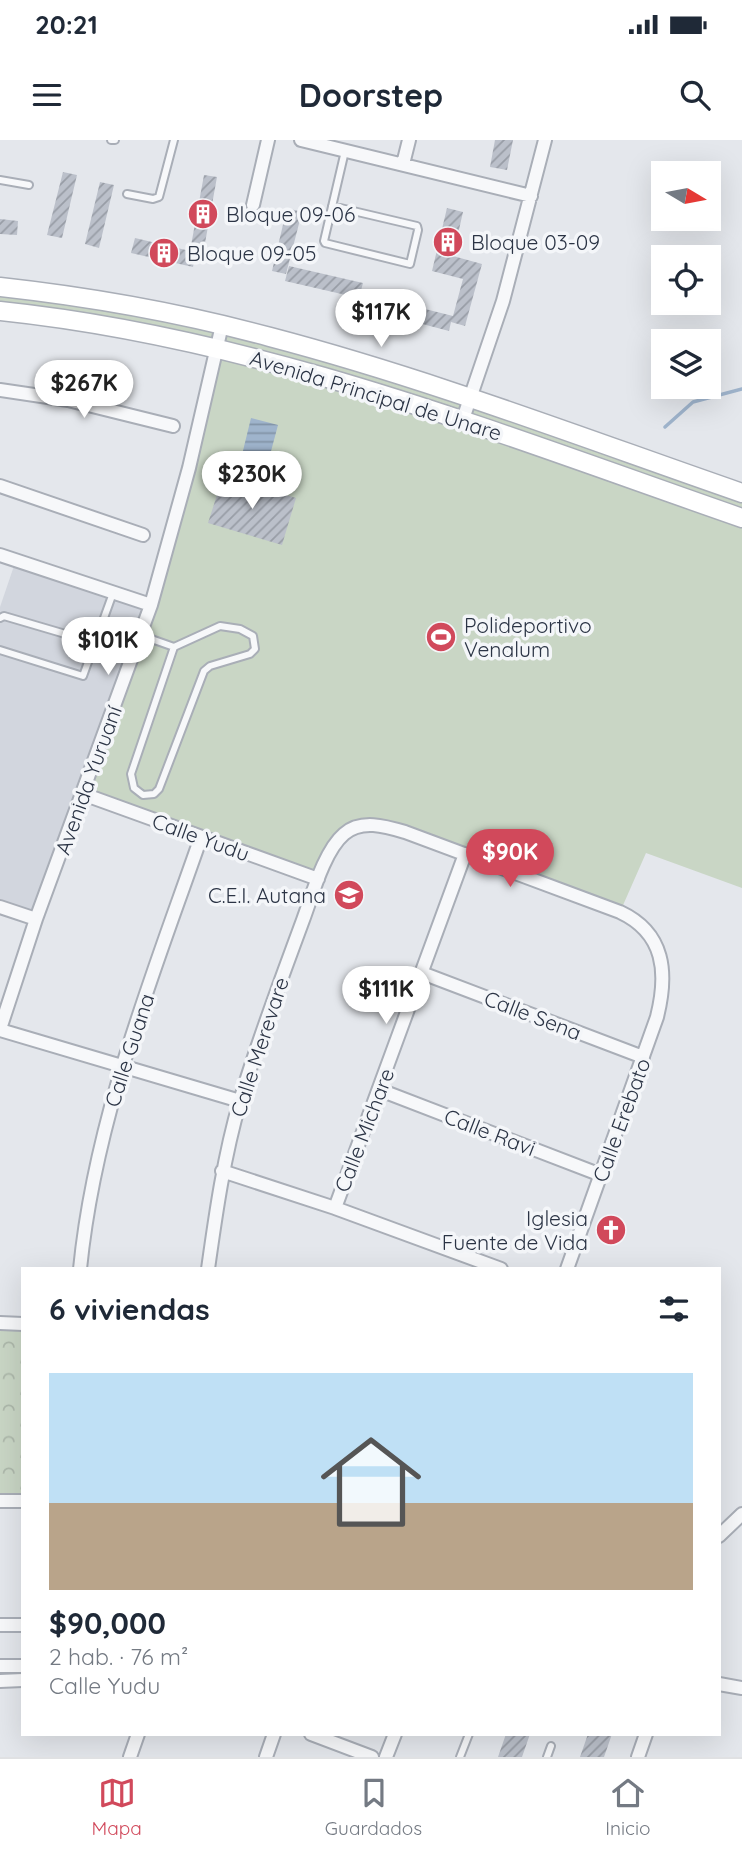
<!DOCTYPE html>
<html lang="es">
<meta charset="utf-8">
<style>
body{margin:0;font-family:Quicksand,sans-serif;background:#f2f2f3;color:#1f2937;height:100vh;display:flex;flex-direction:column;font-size:26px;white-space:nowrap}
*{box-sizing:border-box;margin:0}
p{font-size:23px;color:#747a83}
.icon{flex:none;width:38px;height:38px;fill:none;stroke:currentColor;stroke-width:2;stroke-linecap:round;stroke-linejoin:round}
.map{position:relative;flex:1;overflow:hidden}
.panel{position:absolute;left:21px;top:1127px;width:700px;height:469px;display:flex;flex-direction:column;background:#fff;border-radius:0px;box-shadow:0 7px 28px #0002}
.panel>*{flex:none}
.needle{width:46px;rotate:100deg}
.tools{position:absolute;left:651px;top:21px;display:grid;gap:14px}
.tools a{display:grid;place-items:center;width:70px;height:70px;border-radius:0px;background:#fff;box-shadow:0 7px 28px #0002;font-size:35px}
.price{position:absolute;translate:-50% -60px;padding:0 16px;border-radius:24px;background:#fff;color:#222;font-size:23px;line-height:46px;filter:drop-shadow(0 2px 4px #0008)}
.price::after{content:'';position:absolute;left:50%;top:42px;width:21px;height:16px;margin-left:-10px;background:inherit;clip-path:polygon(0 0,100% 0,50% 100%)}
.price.selected{background:#d1495b;color:#fff}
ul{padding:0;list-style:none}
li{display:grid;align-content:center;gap:14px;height:371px;padding:0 28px}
li span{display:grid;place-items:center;height:217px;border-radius:0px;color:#555}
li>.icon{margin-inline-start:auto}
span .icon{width:126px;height:126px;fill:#fffc;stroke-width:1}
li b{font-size:30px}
h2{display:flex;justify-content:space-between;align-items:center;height:84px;padding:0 28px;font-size:30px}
.status{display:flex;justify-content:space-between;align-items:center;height:49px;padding:0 35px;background:#fff;direction:ltr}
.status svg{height:19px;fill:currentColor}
header{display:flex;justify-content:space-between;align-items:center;height:91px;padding:0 28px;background:#fff;font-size:32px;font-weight:700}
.menu{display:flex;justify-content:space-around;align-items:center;height:98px;border-top:2px solid #e0e1e3;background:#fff;font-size:19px;color:#747a83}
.menu a{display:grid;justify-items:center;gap:4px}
.menu .selected{color:#d1495b}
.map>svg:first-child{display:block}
.built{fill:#d2d6de}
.grass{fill:#c9d6c5}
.park{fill:url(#park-crowns)}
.water{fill:url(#water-rules)}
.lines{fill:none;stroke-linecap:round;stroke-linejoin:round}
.stream{stroke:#9fb4cc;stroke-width:3.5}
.building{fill:url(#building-hatch)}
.lane-casing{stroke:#a9aeb7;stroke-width:10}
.street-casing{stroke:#a9aeb7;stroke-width:16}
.secondary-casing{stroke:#a9aeb7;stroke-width:21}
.lane{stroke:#f7f8fa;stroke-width:6}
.street{stroke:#f7f8fa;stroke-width:12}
.secondary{stroke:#fff;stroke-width:18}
.labels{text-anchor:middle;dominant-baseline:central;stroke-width:7;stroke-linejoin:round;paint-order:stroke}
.poi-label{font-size:21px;fill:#2b3445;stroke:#f4f6f9;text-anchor:start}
.street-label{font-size:21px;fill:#2b3445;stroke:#f4f6f9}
</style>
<div class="status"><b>20:21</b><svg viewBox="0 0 49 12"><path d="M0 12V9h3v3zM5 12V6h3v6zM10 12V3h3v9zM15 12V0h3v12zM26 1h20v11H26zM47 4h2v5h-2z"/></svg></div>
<header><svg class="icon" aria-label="menu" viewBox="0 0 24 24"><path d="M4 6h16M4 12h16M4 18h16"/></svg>Doorstep<svg class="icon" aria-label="search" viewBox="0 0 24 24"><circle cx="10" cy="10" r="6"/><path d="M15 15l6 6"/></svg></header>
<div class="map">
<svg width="742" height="1617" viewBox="0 0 742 1617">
<defs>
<pattern id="park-crowns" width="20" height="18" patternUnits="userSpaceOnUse" patternTransform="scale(1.75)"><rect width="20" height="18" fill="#c9d6c5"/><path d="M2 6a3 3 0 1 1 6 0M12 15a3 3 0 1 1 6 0" fill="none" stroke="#adb8ab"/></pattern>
<pattern id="water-rules" width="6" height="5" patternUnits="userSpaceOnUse" patternTransform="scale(1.75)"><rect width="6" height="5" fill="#9fb4cc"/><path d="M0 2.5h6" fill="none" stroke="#8293a7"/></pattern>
<pattern id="building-hatch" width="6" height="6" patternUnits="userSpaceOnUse" patternTransform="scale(1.75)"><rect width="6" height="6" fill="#bbc0ca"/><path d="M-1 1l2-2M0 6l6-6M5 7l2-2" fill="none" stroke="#989da6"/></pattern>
</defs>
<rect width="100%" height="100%" fill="#e4e7ec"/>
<path class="built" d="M16,420L151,465L36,779L0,767V467Z"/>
<path class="grass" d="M0,147L238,189L742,353V748L646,713L620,772L405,692L352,688L318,739L83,654L151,465L217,208L0,171Z"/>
<path class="park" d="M0,1183L23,1184V1361H0Z"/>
<path class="water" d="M251,278L278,285L266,330L240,323Z"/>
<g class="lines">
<path class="stream" d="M665,287L693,262L742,249"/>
</g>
<path class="building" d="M495,0H513L507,30L490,27Z
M63,32L77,35L62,98L47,95Z
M204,35L217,37L203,114L196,112L193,127L131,113L135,98L190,111Z
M100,42L114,45L99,108L85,104Z
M287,68L302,72L286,134L272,131Z
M447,68L463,72L453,116L482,124L465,186L451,182L449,191L377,172L381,158L453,176L463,139L432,131Z
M0,79L18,81L17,95L0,94Z
M289,126L363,143L359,158L285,141Z
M223,336L296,358L282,405L208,383Z
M506,1594H530L522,1617H498Z
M588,1594H612L604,1617H580Z"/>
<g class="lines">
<g class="lane-casing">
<path id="lane" d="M111,0H115
M0,40L29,45
M127,54L153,59L159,57L174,0
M332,66L417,86L418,90L410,124L325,103L324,101L345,11
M0,478L4,476L96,503
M220,486L240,489L253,496L255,509L250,514L210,526L204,531L159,649L154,654L143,655L134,648L131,634L174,507Z
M140,495L174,507
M0,510L83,536L113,453
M460,1617L469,1594
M547,1617L551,1606"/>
</g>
<g class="street-casing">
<path id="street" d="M301,0L531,56
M403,24L409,0
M253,65L268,0
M0,250L68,260L173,286
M463,279L503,161L545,0
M0,346L143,395
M0,415L151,465
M83,654L318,739
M0,767L36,779
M422,833L643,917
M0,889L36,779L151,465L189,328L222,185
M0,890L240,961
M380,950L601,1035
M222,1031L335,1068L501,1129
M335,1068L465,714
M80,1129C95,978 152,838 201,697
M208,1129C216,1072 224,1016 240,961C258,900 281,840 303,780C312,756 324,711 344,694C361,679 385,686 405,692L620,772C665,793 668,833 657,877L567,1129
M0,1183L23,1184
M0,1361H23
M719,1396L742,1374
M0,1485H23
M0,1526H23
M0,1541L23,1540
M719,1544L742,1548
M311,1594L372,1617
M130,1617L138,1594
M266,1617L274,1594
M386,1617L395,1594
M638,1617L646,1594"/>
</g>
<g class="secondary-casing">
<path id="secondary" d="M0,147C91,157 181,173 270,197C430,239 586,299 742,353
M0,171C260,198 497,293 742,378"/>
</g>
<use href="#lane" class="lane"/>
<use href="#street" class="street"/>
<use href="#secondary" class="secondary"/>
</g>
<defs>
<g id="building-disc" transform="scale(1.575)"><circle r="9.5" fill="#d1495b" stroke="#f4f6f9"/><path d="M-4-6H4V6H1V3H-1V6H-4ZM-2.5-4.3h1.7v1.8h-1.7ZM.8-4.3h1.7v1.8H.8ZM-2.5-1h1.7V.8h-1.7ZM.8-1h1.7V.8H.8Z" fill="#fff"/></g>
<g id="stadium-disc" transform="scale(1.575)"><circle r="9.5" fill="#d1495b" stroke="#f4f6f9"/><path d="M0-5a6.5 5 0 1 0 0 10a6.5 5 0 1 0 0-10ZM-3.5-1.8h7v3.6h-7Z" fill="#fff"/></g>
<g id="school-disc" transform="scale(1.575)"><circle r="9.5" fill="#d1495b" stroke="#f4f6f9"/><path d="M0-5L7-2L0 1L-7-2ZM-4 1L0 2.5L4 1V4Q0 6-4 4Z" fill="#fff"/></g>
<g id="church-disc" transform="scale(1.575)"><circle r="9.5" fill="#d1495b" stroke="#f4f6f9"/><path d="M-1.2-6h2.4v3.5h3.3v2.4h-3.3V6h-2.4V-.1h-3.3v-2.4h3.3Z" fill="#fff"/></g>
</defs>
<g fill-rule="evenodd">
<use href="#building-disc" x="203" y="74"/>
<use href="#building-disc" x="448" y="102"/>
<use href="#building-disc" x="164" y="113"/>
<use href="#stadium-disc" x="441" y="497"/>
<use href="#school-disc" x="349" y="755"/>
<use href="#church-disc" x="611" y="1090"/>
</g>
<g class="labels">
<g class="poi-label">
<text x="226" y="74">Bloque 09-06</text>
<text x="471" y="102">Bloque 03-09</text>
<text x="187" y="113">Bloque 09-05</text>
<text x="464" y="485">Polideportivo<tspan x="464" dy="24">Venalum</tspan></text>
<text x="326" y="755" text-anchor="end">C.E.I. Autana</text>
<text x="588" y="1078" text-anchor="end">Iglesia<tspan x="588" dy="24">Fuente de Vida</tspan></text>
</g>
<g class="street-label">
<text transform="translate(376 255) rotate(17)">Avenida Principal de Unare</text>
<text transform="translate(88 640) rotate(-70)">Avenida Yuruaní</text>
<text transform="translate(201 697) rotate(20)">Calle Yudu</text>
<text transform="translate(533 875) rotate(21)">Calle Sena</text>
<text transform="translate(259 907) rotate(-72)">Calle Merevare</text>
<text transform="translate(129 910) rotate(-72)">Calle Guana</text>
<text transform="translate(621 980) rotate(-70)">Calle Erebato</text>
<text transform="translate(364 990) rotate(-69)">Calle Michare</text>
<text transform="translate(490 992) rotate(21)">Calle Ravi</text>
</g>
</g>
</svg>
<div class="tools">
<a><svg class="needle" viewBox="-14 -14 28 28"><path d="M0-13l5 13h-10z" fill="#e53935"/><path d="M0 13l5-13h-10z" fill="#747a83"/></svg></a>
<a><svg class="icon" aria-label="locate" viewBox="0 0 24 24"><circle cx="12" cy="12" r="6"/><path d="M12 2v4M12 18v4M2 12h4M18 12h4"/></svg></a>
<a><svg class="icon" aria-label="layers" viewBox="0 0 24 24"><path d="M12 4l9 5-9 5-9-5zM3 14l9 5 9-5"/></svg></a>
</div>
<b class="price" style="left:381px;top:209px">$117K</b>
<b class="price" style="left:84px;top:280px">$267K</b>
<b class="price" style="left:252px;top:371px">$230K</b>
<b class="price" style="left:108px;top:537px">$101K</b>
<b class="price selected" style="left:510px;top:749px">$90K</b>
<b class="price" style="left:386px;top:886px">$111K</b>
<section class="panel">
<h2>6 viviendas<svg class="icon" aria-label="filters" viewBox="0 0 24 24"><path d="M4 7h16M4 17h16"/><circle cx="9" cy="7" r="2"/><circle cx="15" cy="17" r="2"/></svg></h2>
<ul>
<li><span style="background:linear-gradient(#bfe0f5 60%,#b9a48a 0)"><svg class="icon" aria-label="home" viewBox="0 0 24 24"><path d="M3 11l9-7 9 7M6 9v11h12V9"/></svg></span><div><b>$90,000</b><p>2 hab. · 76 m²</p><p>Calle Yudu</p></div></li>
</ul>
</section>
</div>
<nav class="menu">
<a class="selected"><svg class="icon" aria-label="map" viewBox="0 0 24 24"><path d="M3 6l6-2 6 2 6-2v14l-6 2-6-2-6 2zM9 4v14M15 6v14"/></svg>Mapa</a>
<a><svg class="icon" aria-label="saved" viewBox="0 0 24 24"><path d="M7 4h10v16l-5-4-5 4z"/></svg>Guardados</a>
<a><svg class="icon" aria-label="home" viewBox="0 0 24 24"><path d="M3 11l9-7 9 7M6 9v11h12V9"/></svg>Inicio</a>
</nav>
